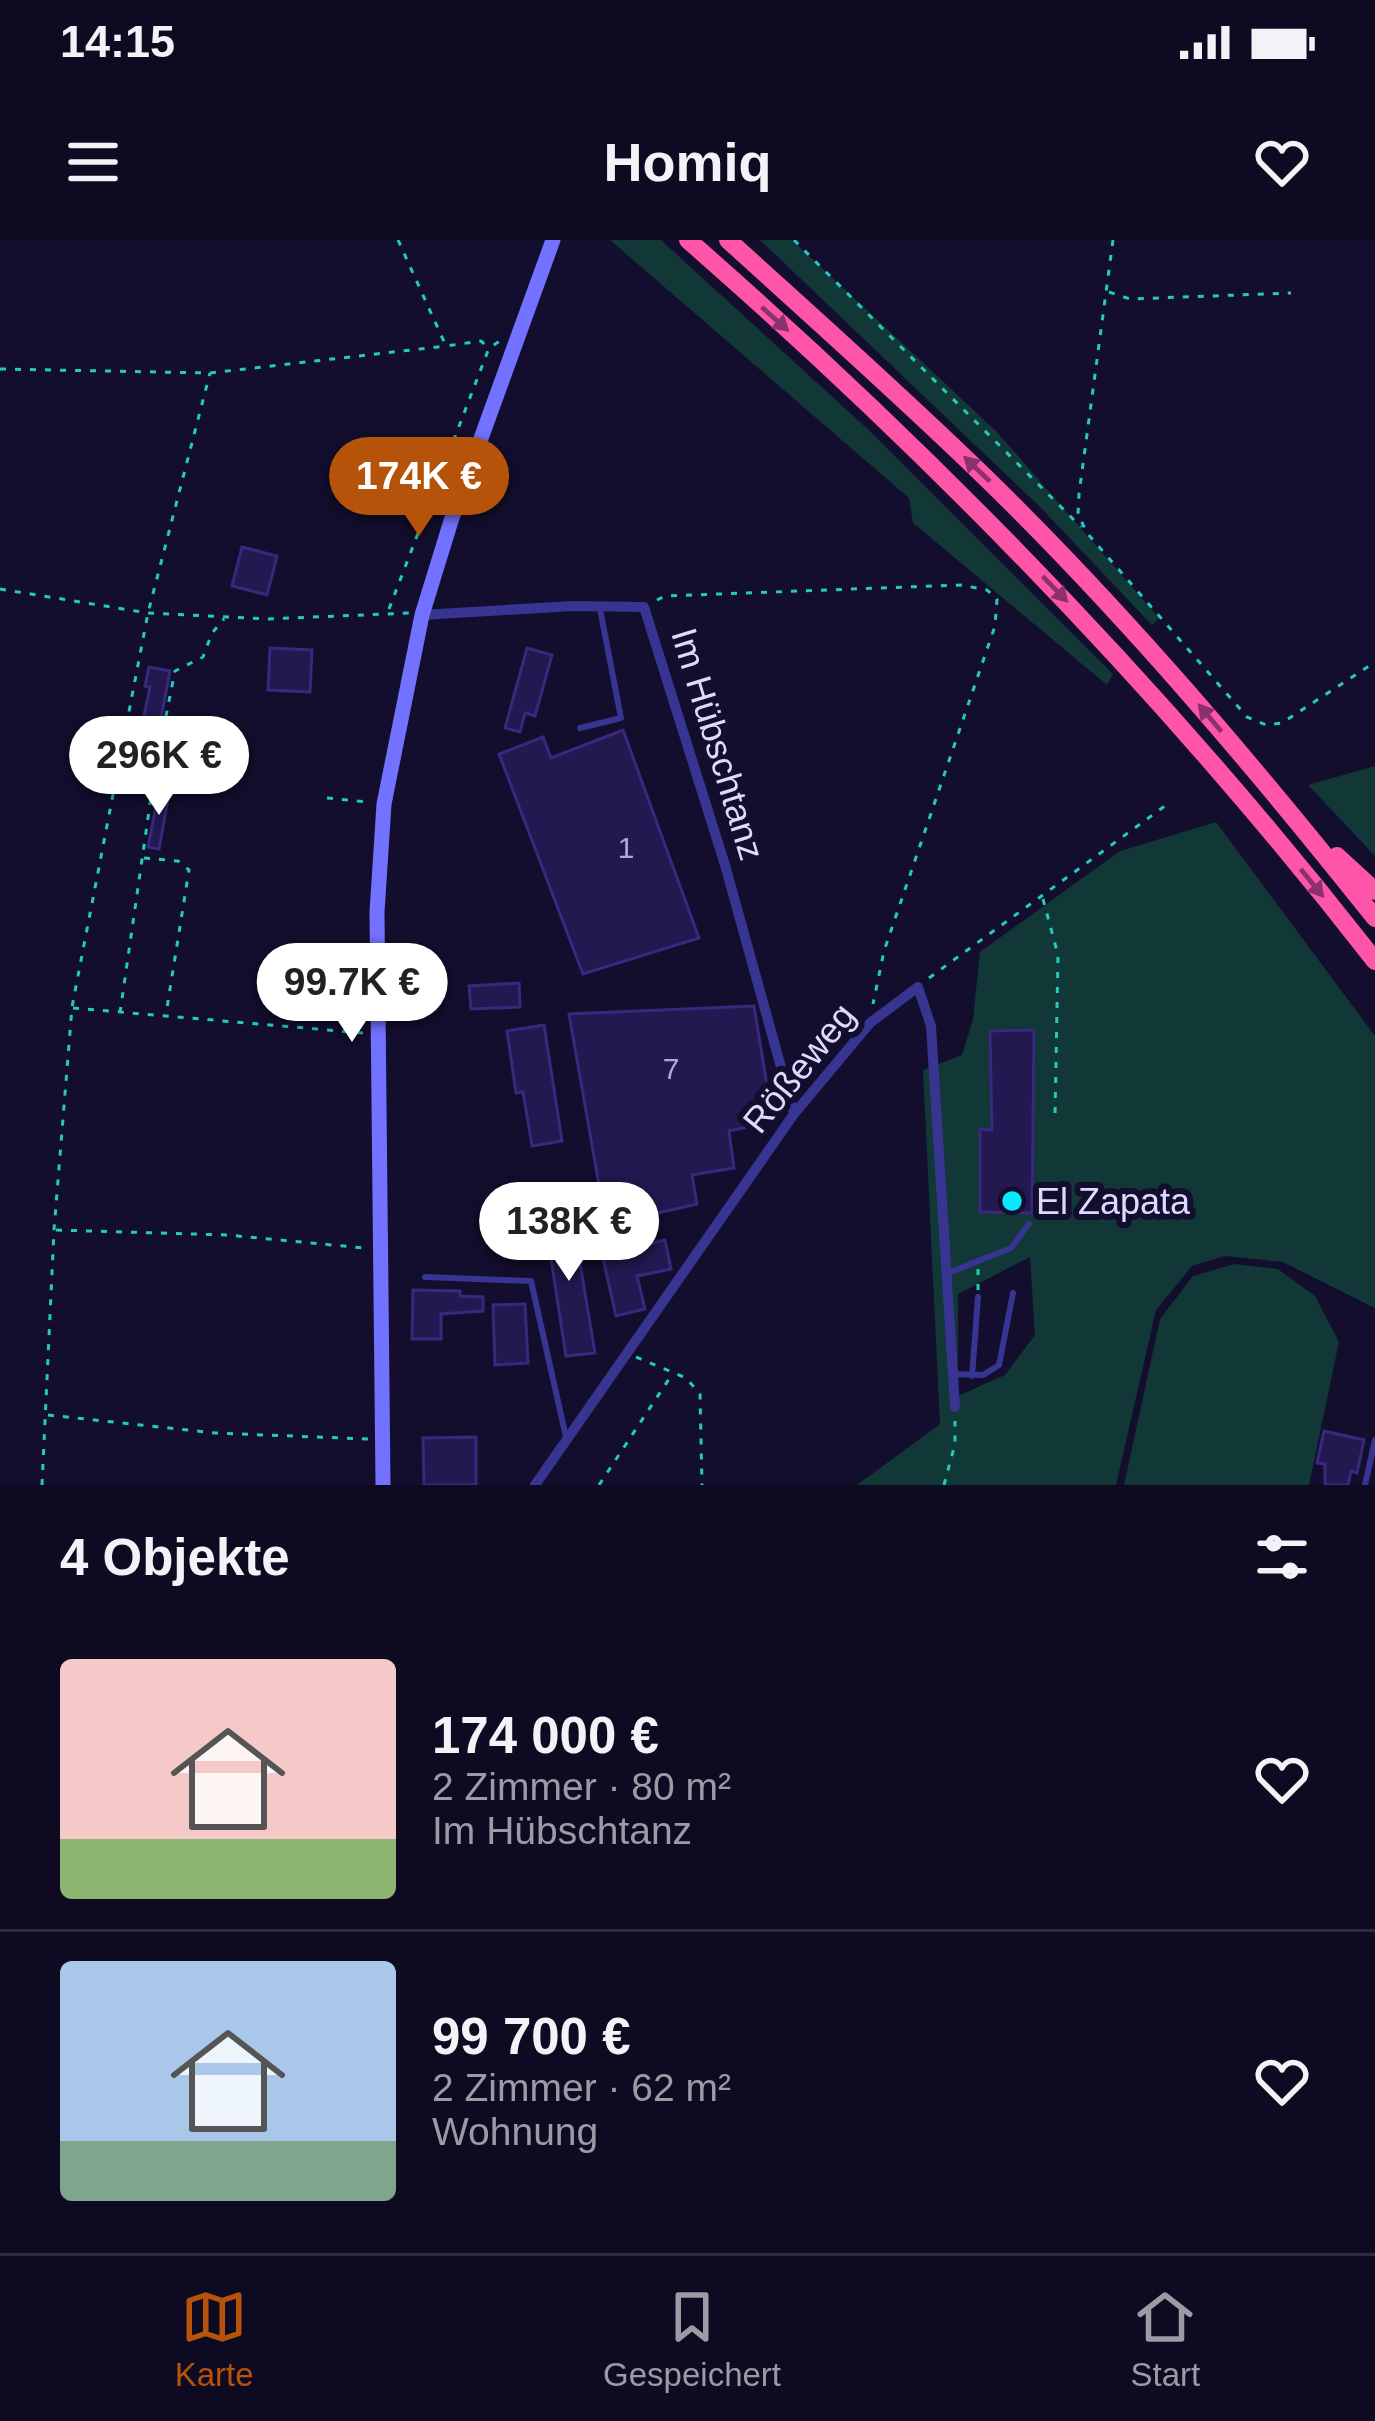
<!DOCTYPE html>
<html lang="de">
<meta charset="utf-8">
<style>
body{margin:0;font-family:Arial,sans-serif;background:#1c182f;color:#f1f3f6;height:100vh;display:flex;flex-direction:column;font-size:45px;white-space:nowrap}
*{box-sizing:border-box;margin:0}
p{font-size:39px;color:#9b9aa5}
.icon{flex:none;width:66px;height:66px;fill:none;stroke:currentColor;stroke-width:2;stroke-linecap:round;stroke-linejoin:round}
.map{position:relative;height:1245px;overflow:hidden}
.side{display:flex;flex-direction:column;background:#0e0a22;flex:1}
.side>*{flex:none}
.price{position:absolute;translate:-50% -102px;padding:0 27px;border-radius:42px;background:#fff;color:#222;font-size:39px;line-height:78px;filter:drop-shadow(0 3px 6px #0008)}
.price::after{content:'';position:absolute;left:50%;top:72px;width:36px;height:27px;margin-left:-18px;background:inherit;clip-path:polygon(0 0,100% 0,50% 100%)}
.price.selected{background:#b45309;color:#fff}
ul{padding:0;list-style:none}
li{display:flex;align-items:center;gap:36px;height:300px;padding:0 60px}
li+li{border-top:3px solid #2e2b40}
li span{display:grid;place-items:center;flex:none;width:336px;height:240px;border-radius:12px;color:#555}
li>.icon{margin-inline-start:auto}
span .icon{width:144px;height:144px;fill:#fffc;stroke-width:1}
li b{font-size:51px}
h2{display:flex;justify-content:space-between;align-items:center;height:144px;padding:0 60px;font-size:51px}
.status{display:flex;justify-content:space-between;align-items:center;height:84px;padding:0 60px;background:#0e0a22;direction:ltr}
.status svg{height:33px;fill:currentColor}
header{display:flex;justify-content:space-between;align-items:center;height:156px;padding:0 60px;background:#0e0a22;font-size:54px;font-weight:700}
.tabs{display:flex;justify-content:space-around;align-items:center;height:168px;border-top:3px solid #2e2b40;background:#0e0a22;font-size:33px;color:#9b9aa5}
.tabs a{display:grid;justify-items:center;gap:6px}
.tabs .selected{color:#b45309}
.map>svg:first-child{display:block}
.green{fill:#113836;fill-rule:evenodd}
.building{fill:#231850;stroke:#38287e;stroke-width:3}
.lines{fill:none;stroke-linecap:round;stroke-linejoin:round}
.path{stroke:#23cabe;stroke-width:3;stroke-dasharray:6 9;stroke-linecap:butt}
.lane{stroke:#373591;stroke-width:6}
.street{stroke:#373591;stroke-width:10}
.secondary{stroke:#7371ff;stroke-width:15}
.highway{stroke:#ff55a9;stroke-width:18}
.oneway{fill:#89326b}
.poi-dot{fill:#06eaff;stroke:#130e2d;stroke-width:4.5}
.labels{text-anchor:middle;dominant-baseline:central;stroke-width:12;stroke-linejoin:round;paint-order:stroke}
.number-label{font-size:30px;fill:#afaad3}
.street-label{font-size:36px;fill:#dedaff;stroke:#130e2d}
.poi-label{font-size:36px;fill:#dedaff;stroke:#130e2d;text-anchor:start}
</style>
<div class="status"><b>14:15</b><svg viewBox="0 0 49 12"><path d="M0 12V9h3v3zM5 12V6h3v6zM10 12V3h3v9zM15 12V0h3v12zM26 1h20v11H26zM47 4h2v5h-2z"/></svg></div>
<header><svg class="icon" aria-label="menu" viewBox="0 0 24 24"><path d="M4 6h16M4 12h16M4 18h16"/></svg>Homiq<svg class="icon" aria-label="heart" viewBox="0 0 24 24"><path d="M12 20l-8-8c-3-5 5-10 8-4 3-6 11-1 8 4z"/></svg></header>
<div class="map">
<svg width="1375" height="1245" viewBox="0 0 1375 1245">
<rect width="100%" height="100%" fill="#130e2d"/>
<path class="green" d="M610,0H661L872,193L1113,434L1107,445L913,283L909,258Z
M760,0H792L997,192L1159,378L1152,385L1040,267Z
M1375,526V616L1308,545Z
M1216,582L1375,796V1068L1283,1022L1225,1016L1192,1026L1156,1070L1116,1245H857L940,1184L923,830L962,815L973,779L980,712L1120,611ZM1030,1017L1035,1095L1005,1135L958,1156V1054Z
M1234,1024L1278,1029L1315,1056L1339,1102L1309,1245H1124L1160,1079L1193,1036Z"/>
<path class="building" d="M242,307L277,316L267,355L232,346Z
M270,408L312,410L310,452L268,450Z
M527,408L552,415L535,476L525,473L520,492L505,488Z
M149,427L170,431L158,494L183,499L178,521L154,516L151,526L134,523L150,447L145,446Z
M623,490L699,698L583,734L499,514L543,497L551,518Z
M160,546L170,548L159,609L148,607Z
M519,743L520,767L471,769L469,746Z
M754,766L773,882L729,891L734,928L692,935L697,964L606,985L569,774Z
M544,785L562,901L532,906L523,852L516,853L507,791Z
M1034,790L1032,973L980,972V889L992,890L990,791Z
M571,969L595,1113L566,1116L544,973Z
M665,1000L671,1029L637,1036L645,1069L616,1076L602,1014Z
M413,1050L460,1051V1056L483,1057V1071L441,1074V1099H412Z
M525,1064L528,1123L495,1125L493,1065Z
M1324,1191L1364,1200L1357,1233L1351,1231L1348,1245H1325V1224L1317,1223Z
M476,1197V1245H424L423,1198Z"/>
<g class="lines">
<path class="path" d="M398,0L446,106L481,101L488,107
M794,0L1081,287
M1113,0L1079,254L1078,274L1087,293L1247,477L1266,485L1282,483L1375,422
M1109,52L1130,59L1291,53
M0,129L210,133L446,106
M0,349L148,373L268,379L410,373
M657,360L665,356L961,345L987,350L997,359L995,386L884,711L873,764
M389,369L489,108L503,99
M120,526L192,544
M327,558L367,562
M144,618L178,621L189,630L166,774
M1043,659L1058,715L1055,876
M929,738L1169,563
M73,768L363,793
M120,773L154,536L175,431L203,417L212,393L224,379
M56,990L227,995L364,1008
M978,1029V1050
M636,1117L686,1138L700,1154L702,1245
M48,1175L215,1193L368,1199
M42,1245L54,990L72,767L148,373L210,133
M599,1245L673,1133
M944,1245L955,1204V1181"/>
<path class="lane" d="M580,488L621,478L600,369
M948,1033L1011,1008L1029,984
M425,1037L531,1041L566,1197
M953,1134L983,1135L999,1125L1013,1053
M972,1136L978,1057
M1365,1245L1375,1200"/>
<path class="street" d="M422,375L573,366L644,367L725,625L794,874
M535,1245L794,874L870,783L918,747L931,786L955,1167"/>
<path class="secondary" d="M383,1245L377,672L384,564L422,375L451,281L553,0"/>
<path class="highway" d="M688,0C938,219 1171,459 1375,721
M728,0C816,80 904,158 989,241C1128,377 1254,526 1375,678
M1337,616L1375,651"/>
</g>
<defs><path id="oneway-solid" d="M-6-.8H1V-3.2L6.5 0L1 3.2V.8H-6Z" transform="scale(3)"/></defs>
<g class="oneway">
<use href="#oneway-solid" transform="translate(775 79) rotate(42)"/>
<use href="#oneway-solid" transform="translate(977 229) rotate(-136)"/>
<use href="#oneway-solid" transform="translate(1055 349) rotate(46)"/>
<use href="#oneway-solid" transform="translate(1210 478) rotate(-130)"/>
<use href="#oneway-solid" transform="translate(1312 643) rotate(51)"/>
</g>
<circle class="poi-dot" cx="1012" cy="961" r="12"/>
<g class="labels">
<g class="number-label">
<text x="626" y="607">1</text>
<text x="671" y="828">7</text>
</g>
<g class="street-label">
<text transform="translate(718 504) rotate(73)">Im Hübschtanz</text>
<text transform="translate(799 828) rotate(-51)">Rößeweg</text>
</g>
<g class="poi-label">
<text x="1036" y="961">El Zapata</text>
</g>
</g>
</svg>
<b class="price selected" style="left:419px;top:299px">174K €</b>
<b class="price" style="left:159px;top:578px">296K €</b>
<b class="price" style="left:352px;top:805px">99.7K €</b>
<b class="price" style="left:569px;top:1044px">138K €</b>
</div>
<section class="side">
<h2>4 Objekte<svg class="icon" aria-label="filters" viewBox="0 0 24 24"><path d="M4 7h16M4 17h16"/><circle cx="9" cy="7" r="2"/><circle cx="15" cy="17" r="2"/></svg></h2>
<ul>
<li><span style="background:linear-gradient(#f6c9c9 75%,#8fb573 0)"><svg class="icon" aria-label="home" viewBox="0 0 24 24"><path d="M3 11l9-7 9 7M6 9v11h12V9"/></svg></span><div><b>174 000 €</b><p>2 Zimmer · 80 m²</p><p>Im Hübschtanz</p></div><svg class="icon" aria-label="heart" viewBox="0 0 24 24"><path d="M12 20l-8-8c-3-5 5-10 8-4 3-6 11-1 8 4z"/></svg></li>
<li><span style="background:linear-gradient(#a9c7e8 75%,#7fa58c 0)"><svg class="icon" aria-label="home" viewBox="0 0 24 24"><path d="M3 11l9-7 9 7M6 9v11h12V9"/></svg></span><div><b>99 700 €</b><p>2 Zimmer · 62 m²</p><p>Wohnung</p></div><svg class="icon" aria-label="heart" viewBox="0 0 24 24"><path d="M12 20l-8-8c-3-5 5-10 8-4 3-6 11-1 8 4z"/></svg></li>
</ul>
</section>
<nav class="tabs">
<a class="selected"><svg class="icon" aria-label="map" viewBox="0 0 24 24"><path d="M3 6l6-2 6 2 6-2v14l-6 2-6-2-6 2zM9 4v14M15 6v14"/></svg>Karte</a>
<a><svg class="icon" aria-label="saved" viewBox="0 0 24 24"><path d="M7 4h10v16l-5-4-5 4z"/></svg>Gespeichert</a>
<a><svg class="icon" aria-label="home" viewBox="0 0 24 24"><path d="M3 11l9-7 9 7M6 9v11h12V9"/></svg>Start</a>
</nav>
